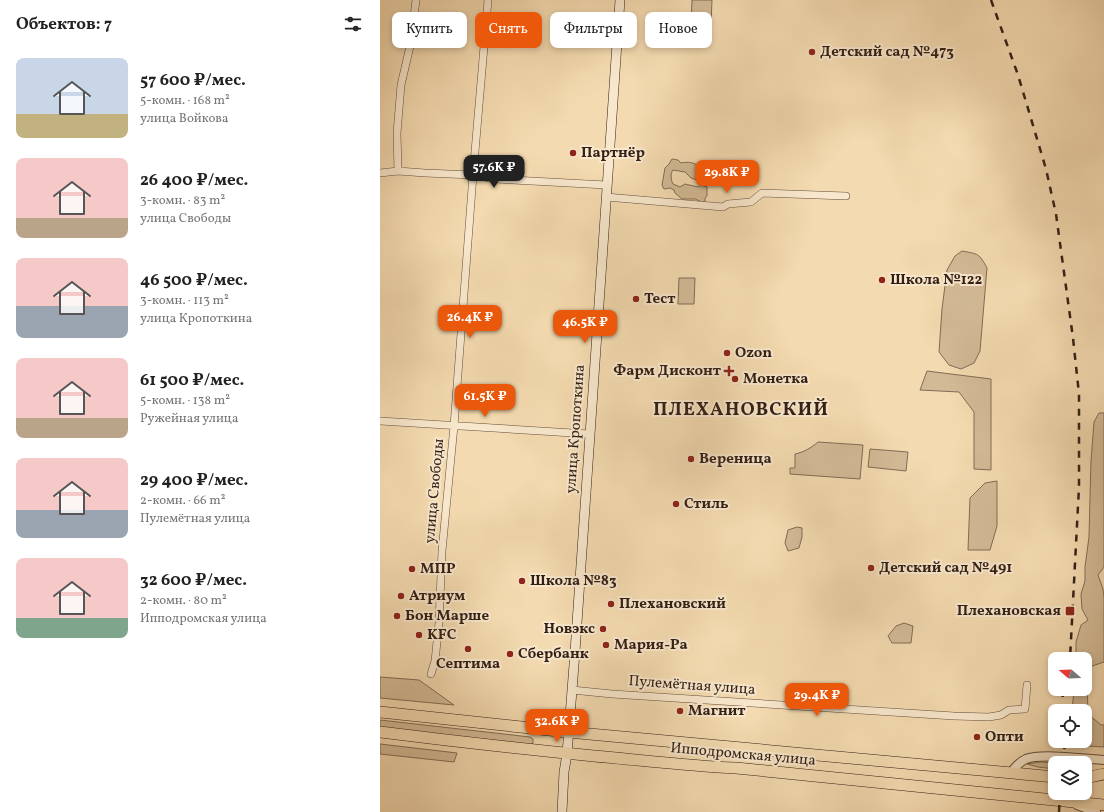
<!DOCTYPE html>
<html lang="ru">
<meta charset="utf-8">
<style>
body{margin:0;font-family:Vollkorn,serif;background:#f6f6f6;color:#222;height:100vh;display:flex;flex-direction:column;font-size:15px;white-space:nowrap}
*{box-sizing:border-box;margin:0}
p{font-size:13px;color:#767676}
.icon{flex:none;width:22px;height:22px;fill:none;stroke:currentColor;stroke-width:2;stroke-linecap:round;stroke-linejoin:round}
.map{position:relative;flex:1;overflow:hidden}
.drawer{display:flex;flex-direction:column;background:#fff;width:380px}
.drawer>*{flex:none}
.top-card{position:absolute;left:12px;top:12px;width:380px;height:36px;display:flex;gap:8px}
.needle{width:26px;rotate:289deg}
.fabs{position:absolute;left:668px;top:652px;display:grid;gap:8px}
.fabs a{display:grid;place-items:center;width:44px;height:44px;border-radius:8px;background:#fff;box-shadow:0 2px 6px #0003;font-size:20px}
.price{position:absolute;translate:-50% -34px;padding:0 9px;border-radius:8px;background:#ea580c;color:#fff;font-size:13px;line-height:26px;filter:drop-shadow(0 1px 2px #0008)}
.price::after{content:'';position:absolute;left:50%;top:24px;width:12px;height:9px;margin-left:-6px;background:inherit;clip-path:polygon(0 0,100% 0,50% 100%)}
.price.current{background:#222;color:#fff}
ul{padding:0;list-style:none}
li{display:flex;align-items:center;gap:12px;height:100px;padding:0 16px}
li span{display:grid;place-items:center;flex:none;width:112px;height:80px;border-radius:8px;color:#555}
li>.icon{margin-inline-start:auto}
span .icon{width:48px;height:48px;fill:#fffc;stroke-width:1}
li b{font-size:17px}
h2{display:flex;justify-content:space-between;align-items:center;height:48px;padding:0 16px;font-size:17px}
.tag{padding:0 14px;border-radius:8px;background:#fff;box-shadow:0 2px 6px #0003;font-size:14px;line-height:36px}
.tag.current{background:#ea580c;color:#fff}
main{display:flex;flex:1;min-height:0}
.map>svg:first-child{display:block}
.green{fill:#d3ba96;stroke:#826c56}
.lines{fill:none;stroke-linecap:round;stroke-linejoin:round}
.minor-casing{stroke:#624e3c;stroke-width:8}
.tertiary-casing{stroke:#624e3c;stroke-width:10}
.secondary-casing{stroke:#321f16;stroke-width:10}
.trunk-casing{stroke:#321f16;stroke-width:12}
.minor{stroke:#f8e7cc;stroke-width:7}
.tertiary{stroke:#f8e7cc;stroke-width:8}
.secondary{stroke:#f8e7cc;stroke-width:9}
.trunk{stroke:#f4dab0;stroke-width:11}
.rail{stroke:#321f16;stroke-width:2.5;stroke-dasharray:7 7;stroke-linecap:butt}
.poi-dot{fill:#8f2418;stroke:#f8e7cc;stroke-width:1.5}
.labels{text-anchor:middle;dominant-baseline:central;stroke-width:4;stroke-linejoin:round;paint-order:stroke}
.poi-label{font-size:15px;font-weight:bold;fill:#321f16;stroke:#f8e7cc;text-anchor:start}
.street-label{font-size:15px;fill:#321f16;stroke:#f8e7cc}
.district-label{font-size:19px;font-weight:bold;letter-spacing:1px;fill:#321f16;stroke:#f8e7cc}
</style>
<main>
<section class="drawer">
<h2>Объектов: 7<svg class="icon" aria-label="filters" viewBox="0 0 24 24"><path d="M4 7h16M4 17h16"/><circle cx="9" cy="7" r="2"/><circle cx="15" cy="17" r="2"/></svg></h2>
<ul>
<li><span style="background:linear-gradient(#c9d6e8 70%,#c2b280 0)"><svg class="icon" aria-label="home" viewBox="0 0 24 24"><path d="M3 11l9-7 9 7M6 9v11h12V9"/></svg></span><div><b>57 600 ₽/мес.</b><p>5-комн. · 168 m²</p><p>улица Войкова</p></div></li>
<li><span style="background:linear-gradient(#f6c9c9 75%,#b9a48a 0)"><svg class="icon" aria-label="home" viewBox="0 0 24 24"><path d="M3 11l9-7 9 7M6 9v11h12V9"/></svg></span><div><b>26 400 ₽/мес.</b><p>3-комн. · 83 m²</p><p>улица Свободы</p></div></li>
<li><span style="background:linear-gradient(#f6c9c9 60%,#9aa5b1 0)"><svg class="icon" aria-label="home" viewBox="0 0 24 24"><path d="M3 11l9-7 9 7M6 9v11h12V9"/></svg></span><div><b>46 500 ₽/мес.</b><p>3-комн. · 113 m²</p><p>улица Кропоткина</p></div></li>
<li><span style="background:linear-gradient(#f6c9c9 75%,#b9a48a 0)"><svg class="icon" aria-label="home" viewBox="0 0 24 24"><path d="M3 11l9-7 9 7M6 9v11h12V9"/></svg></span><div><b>61 500 ₽/мес.</b><p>5-комн. · 138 m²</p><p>Ружейная улица</p></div></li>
<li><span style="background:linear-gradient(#f6c9c9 65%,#9aa5b1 0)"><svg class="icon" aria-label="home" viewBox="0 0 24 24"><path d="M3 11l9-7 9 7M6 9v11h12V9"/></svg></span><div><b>29 400 ₽/мес.</b><p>2-комн. · 66 m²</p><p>Пулемётная улица</p></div></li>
<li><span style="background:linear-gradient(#f6c9c9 75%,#7fa58c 0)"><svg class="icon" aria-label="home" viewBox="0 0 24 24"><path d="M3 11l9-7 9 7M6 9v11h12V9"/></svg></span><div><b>32 600 ₽/мес.</b><p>2-комн. · 80 m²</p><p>Ипподромская улица</p></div></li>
</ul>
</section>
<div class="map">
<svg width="724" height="812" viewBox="0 0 724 812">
<rect width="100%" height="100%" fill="#f4dab0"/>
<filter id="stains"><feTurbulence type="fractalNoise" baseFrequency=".005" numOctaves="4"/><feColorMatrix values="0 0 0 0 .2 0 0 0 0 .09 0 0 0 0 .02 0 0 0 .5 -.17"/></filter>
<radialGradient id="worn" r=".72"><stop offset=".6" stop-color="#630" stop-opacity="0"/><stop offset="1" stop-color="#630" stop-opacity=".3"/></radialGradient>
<path class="green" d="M312,0H332L331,25L311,24Z
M292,159L298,160L301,163C315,160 323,167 324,180L322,183L318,184L317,180L311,178L305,172L293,170C290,174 291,180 293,184L300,187L305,184L318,187L321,185L327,187V196L325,198V201L322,202L315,199H302L295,193L294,190L290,188L284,189L282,185L285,168L289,164Z
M582,251C598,254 599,253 607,268L600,351L594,363L581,369L569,365L559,352L562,309L567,270L575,256Z
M299,278H315L314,304H298Z
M547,371L611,379V470L594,469V412L579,392L540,390Z
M719,413H724V567L718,575L723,589L724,598V662L712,666L707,679L708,714L721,725H724V747L707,746L701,743V741H705V711H692L694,689H705V659H696V642L701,625L708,620L702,609L701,594L705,581V567L709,537L711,461L714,422Z
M438,442L483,445L480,479L410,474V468H415V454C424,452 431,448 438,442Z
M490,449L528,452L526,471L488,467Z
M617,481V526L610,550H588L590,498L605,483Z
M417,527L422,528V537L419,548L408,551L405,543L408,530Z
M524,623L533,626L531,643H512L508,636L516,626Z
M0,677L39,680L74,705L0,698Z
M0,720L150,737L153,739V743L149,746L0,729Z
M0,744L77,753L74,762L0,754Z
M660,762L675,763V769L658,767L647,764Z"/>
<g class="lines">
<g class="minor-casing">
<path id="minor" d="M18,171L17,133L21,85L31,42L36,0
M0,173L18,171L45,173L93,175L116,179L226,185
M226,197L343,207L348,204L371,202L382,193L466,196
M0,421L209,434
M51,674L55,661L59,623L62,551L74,426L93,175L108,0
M192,690L232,694L574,716L609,717L621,715L629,710L645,709L647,685"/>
</g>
<g class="tertiary-casing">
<path id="tertiary" d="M630,773C635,768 639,762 646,759C661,753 706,759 724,760
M697,805L716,812"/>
</g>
<g class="secondary-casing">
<path id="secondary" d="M182,812L184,772L187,754L195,652L240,0"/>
</g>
<g class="trunk-casing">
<path id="trunk" d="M0,712L188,732L675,777
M0,732C71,741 143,749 214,756C261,760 308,766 356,768L724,805
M705,778L724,774"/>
</g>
<use href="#minor" class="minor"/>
<use href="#tertiary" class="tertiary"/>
<use href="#secondary" class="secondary"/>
<use href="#trunk" class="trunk"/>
<path class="rail" d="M611,0L638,75L666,169L676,214L693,338L699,394V487L690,659
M682,711L683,689
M683,763L685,741
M679,812L680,793"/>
</g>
<g class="poi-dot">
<circle cx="432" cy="52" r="4"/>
<circle cx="193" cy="153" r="4"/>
<circle cx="502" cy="280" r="4"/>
<circle cx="256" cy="299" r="4"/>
<circle cx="347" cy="353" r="4"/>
<path d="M347 365h4v4h4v4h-4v4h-4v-4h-4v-4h4z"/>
<circle cx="355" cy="379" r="4"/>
<circle cx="311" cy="459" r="4"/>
<circle cx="296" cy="504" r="4"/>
<circle cx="491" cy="568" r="4"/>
<circle cx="32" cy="569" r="4"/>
<circle cx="142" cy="581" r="4"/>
<circle cx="21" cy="596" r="4"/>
<circle cx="231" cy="604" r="4"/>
<rect x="685" y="606" width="10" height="10" rx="2"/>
<circle cx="17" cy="616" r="4"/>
<circle cx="223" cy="629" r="4"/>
<circle cx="39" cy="635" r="4"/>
<circle cx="226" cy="645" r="4"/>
<circle cx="88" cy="649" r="4"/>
<circle cx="130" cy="654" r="4"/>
<circle cx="300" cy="711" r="4"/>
<circle cx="597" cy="737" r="4"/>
</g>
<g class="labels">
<g class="poi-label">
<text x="440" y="52">Детский сад №473</text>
<text x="201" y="153">Партнёр</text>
<text x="510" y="280">Школа №122</text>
<text x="264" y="299">Тест</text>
<text x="355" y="353">Ozon</text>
<text x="341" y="371" text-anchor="end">Фарм Дисконт</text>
<text x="363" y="379">Монетка</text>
<text x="319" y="459">Вереница</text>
<text x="304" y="504">Стиль</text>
<text x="499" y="568">Детский сад №491</text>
<text x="40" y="569">МПР</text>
<text x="150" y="581">Школа №83</text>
<text x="29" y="596">Атриум</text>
<text x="239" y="604">Плехановский</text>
<text x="681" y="611" text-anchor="end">Плехановская</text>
<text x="25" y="616">Бон Марше</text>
<text x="215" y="629" text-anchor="end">Новэкс</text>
<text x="47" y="635">KFC</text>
<text x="234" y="645">Мария-Ра</text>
<text x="138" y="654">Сбербанк</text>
<text x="88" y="664" text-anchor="middle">Септима</text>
<text x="308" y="711">Магнит</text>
<text x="605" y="737">Опти</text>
</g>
<g class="street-label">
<text transform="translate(196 429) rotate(-86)">улица Кропоткина</text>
<text transform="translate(55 491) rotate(-85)">улица Свободы</text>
<text transform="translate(312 686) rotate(4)">Пулемётная улица</text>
<text transform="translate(363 755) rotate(5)">Ипподромская улица</text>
</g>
<g class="district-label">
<text x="361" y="410">ПЛЕХАНОВСКИЙ</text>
</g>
</g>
<rect width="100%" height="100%" filter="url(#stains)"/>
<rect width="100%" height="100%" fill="url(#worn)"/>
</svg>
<div class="fabs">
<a><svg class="needle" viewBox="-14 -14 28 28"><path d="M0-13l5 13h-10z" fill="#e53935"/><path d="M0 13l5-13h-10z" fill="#767676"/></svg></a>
<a><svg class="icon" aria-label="locate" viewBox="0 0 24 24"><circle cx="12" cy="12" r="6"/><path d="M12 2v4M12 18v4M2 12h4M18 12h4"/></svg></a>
<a><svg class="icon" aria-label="layers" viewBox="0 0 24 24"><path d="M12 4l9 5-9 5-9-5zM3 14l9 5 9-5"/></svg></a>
</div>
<b class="price current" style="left:114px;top:189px">57.6K ₽</b>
<b class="price" style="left:347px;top:194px">29.8K ₽</b>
<b class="price" style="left:90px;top:339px">26.4K ₽</b>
<b class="price" style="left:205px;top:344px">46.5K ₽</b>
<b class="price" style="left:105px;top:418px">61.5K ₽</b>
<b class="price" style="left:437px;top:717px">29.4K ₽</b>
<b class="price" style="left:177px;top:743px">32.6K ₽</b>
<div class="top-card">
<a class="tag">Купить</a>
<a class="tag current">Снять</a>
<a class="tag">Фильтры</a>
<a class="tag">Новое</a>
</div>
</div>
</main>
